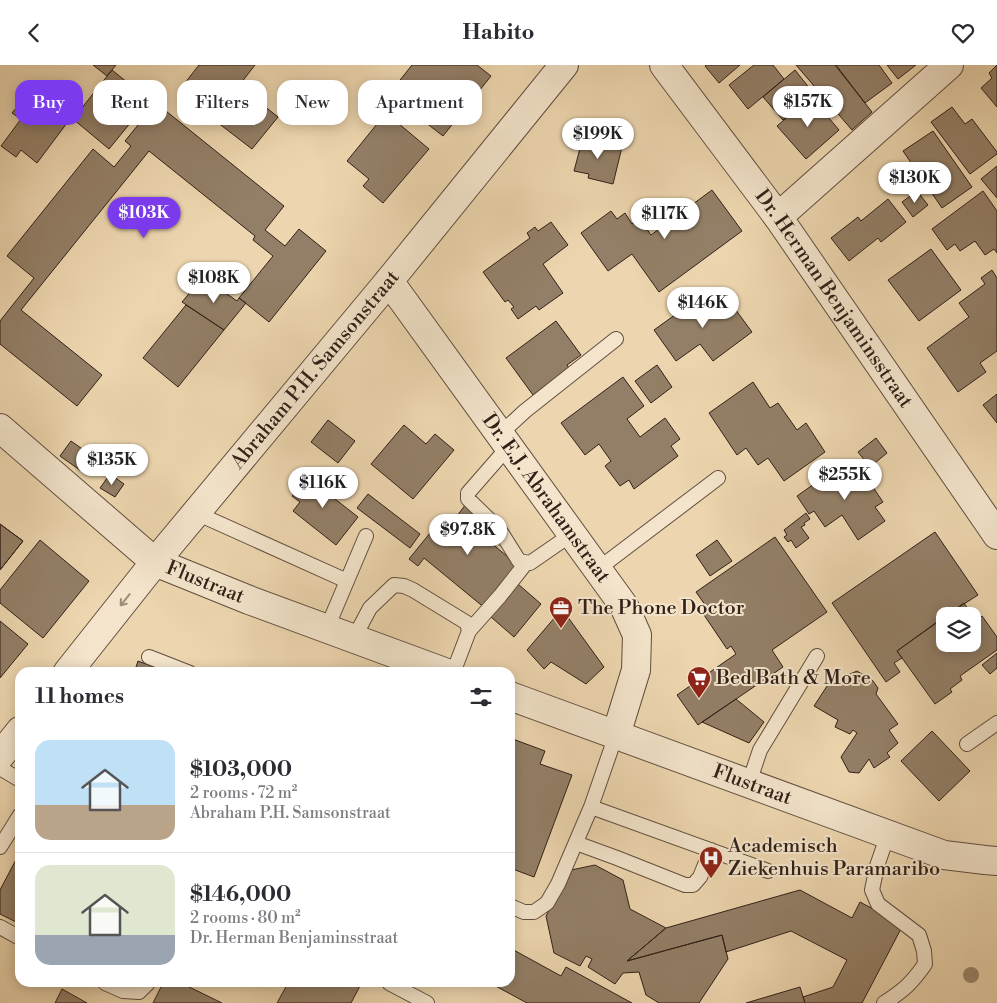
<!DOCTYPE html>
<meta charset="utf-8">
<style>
body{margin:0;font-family:"Libre Bodoni",serif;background:#f7f7f7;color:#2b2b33;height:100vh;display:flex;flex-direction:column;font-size:19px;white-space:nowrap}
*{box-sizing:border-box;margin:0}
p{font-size:16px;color:#7c7c81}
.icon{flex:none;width:28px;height:28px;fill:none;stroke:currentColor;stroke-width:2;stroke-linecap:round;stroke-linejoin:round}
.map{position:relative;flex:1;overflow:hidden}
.sheet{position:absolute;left:15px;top:602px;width:500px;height:320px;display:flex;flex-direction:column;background:#fff;border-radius:15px;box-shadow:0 2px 12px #0003}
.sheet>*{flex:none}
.banner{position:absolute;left:15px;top:15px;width:500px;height:45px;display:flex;gap:10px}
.controls{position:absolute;left:936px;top:542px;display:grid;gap:10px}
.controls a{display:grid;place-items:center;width:45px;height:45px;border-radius:10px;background:#fff;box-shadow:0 2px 12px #0003;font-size:25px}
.price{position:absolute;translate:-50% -42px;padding:0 11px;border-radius:18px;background:#fff;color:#222;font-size:16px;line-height:32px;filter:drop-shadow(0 1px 2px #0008)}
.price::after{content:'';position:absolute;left:50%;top:30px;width:15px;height:11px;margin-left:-8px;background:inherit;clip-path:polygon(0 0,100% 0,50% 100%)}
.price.selected{background:#7c3aed;color:#fff}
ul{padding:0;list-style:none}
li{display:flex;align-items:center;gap:15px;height:125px;padding:0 20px}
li+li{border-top:1px solid #e1e1e2}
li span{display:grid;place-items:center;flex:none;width:140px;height:100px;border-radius:15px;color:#555}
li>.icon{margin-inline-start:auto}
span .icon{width:60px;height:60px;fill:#fffc;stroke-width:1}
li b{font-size:21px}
h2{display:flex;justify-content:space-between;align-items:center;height:60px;padding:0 20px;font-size:21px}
.chip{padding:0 18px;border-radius:15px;background:#fff;box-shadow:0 2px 12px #0003;font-size:18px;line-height:45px}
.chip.selected{background:#7c3aed;color:#fff}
header{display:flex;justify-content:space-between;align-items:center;height:65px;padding:0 20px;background:#fff;font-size:22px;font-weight:700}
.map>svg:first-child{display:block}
.building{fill:#937f67;stroke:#312018}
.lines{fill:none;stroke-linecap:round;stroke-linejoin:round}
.service-casing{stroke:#604e3e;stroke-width:16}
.minor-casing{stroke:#604e3e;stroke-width:30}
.tertiary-casing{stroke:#604e3e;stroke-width:30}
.service{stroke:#f3e4cb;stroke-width:14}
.minor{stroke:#f3e4cb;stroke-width:28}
.tertiary{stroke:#f3e4cb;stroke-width:28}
.tree{fill:#9b876d}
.oneway{stroke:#9c8c7a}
.labels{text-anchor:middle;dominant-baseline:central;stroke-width:4;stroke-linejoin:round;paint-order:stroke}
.street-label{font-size:20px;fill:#312018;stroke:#f3e4cb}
.poi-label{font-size:20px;fill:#312018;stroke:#f3e4cb;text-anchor:start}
</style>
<header><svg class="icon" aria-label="back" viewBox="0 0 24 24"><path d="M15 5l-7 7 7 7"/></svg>Habito<svg class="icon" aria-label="heart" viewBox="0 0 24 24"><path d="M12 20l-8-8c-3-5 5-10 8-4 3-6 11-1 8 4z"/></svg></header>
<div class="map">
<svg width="997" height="938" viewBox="0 0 997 938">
<rect width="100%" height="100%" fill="#edd6af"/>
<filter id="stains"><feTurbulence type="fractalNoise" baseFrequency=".004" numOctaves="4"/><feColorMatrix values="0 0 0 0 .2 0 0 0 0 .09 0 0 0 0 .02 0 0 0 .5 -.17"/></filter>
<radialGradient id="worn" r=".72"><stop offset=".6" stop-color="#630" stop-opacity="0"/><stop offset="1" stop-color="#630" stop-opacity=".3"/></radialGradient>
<path class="building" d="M93,0H116L107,11Z
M199,0H255L216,50L181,23Z
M412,0H477L491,11L443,71L389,29Z
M706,0H740L719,18L705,1Z
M754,0H773L784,14L748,44L729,20Z
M796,0H835L872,47L852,65Z
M836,0H879L892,18L865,38Z
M887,0H916L898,14Z
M997,0V42L981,23L992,13L989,8Z
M112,5L149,35L109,84L73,54Z
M795,5L814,29L783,55L763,32Z
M239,21L278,52L252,84L213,54Z
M28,28L67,58L37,98L21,85L16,92L1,81L21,54L12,48Z
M811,32L839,65L806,94L777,61Z
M156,38L284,141L265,165L285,181L299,164L326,186L269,257L239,233L273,191L253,175L255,171L149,86L21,245L102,310L77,341L0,279V256L34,213L7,191L93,84L114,102L131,81L125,76Z
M952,42L965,59L972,54L997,87V89L970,109L931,57Z
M386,48L429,84L383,138L363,121L369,114L347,96Z
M933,66L972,122L942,143L903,86Z
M583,72L622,82L613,119L588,113L589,109L574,106Z
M997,101V133L981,114Z
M712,125L742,166L659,227L632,189L608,206L581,168L611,146L617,154L625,148L632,159L639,153L651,170Z
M917,126L928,140L913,152L902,137Z
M983,126L997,146V188L994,184L985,190L975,176L960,186L955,179L947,185L932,164Z
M888,134L906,157L881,177L878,173L849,196L831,173L858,152L861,156Z
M551,157L568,180L543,199L563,228L539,245L536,241L518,254L511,244L514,242L508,235L505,237L483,207L530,173L527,168L535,162L538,166Z
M931,184L961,225L919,256L888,215Z
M992,205L997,213V286L980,298L986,307L958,327L927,283L969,252L959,238L985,219L981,213Z
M203,212L237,236L239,233L246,238L224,265L182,237Z
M704,229L714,243L727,233L752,267L713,296L700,279L676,296L654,265Z
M186,240L224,265L178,322L143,293Z
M556,256L581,290L567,300L569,303L533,330L506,293Z
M657,300L672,322L651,338L635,316Z
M623,312L644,341L627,354L640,372L665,353L680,374L671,381L678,391L634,424L629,415L620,421L605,401L611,396L599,379L585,390L561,358Z
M753,317L770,343L778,338L797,365L806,358L825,387L784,416L768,393L758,400L746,383L737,390L709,348Z
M997,329V358L983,340Z
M328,355L355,376L338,398L311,377Z
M404,360L426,379L435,369L454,385L413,434L371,399Z
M876,373L887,388L870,402L858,387Z
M71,376L95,393L84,408L60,391Z
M844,398L854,411L862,406L883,437L875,442L885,456L858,475L842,450L825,462L814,446L809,449L797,431Z
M312,407L339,428L335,434L358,452L336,480L293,446L300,437L292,431Z
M110,409L124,419L115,432L100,423Z
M368,429L420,469L410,483L357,443Z
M466,439L499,466L490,477L520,502L486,544L424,493L418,501L409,494L443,452L451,459Z
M806,448L810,454L804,458L805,460L801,462L809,473L796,483L791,475L788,477L784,472L787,470L784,465Z
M0,459L23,476L0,505Z
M0,459L23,476L0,505Z
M935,467L978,530L945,551L897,586L902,593L894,598L900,607L886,617L832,538Z
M775,472L827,547L772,585L783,602L698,660L677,630L736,589L731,581L727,584L702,547L708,544L696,527Z
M40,475L89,516L43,573L0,538V525Z
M717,475L732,496L710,511L696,490Z
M518,519L541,539L514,572L491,552Z
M964,538L976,556L982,551L997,572V585L960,611L962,615L950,624L952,627L935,639L897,586L945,552V579H972V551H946Z
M562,544L604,602L586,619L551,597L544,604L527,585Z
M0,556L28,579L0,613Z
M997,588V603L990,609L982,600Z
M138,596L170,608H134Z
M857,606L873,616L878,623L876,629L898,659L889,665L898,678L887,688L890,692L874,703L869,694L859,708L849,707L841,692L857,668L853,665L850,669L835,662L838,655L814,641L829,618Z
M736,634L764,657L749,678L702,657Z
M932,666L970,706L939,736L901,696Z
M510,673L545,686L540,699L572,710L534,812L510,803Z
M20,787V859L0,849V825Z
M595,800L623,815L630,844L666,863L627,896L722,870L728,894L699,938H659L646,930L639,907L623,908L615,919L588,902L592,894L586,891L580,901L554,888L546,851L571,805Z
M800,825L852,853L860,837L903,860L862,938H805L803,932L833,922L847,895L791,866L726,887L722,870L627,896L666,863Z
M510,883L561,911L566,902L632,938H527L490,918H510Z
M163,918H181L222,938H153Z
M288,918H357L361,919L351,938H277Z
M800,922L805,938H746Z
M62,924L87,938H55Z"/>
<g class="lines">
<g class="service-casing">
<path id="service" d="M500,369L525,346L616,274
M509,381L468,428V434L499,464L519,496L530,498L572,469
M196,448L347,516
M598,504L718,413
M327,563L366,471
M469,566L500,531L526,498
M354,573L370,543L394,520L404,521L413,525L467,558L469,566L453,608
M149,592L190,608
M616,670L591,742L768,806
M967,679L997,658
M0,703L20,715
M749,718L760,685L817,591
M576,778L617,793L685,820H693L700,812L711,785
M0,782L20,750
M510,841L524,847H534L547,838L558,819L591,742
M0,862L20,873
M105,918L123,926L139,927L148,918
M389,918L427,938
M884,938C903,926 912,918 925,899L924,886L919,870L878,839L872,825L877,801L888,769"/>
</g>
<g class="minor-casing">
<g id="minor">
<path id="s1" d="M664,0L778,152L997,470"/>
<path d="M778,152L949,0"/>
<path id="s2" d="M389,216L624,541L637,570L636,605L616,670"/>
<path id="s3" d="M67,608L155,497L389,216L564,0"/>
<path d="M0,691L20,666"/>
</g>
</g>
<g class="tertiary-casing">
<g id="tertiary">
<path id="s4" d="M0,363L155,497L249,535L447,608"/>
<path id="s5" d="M510,631L944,790L985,795L997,796"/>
</g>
</g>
<use href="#service" class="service"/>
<use href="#minor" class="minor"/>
<use href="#tertiary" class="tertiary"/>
</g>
<circle class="tree" cx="971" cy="910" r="8"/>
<defs><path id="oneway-shaft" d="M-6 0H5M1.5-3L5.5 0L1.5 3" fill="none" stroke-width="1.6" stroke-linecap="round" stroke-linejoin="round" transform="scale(1.25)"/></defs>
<use class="oneway" href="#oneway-shaft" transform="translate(125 535) rotate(129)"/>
<defs>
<g id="office-pin" transform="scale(1.25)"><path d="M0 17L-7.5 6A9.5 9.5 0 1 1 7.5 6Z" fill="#8f2418" stroke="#f3e4cb"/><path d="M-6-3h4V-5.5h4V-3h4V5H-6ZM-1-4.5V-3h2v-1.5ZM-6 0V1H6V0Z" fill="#fff"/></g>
<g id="supermarket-pin" transform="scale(1.25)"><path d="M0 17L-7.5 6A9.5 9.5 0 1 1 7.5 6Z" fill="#8f2418" stroke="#f3e4cb"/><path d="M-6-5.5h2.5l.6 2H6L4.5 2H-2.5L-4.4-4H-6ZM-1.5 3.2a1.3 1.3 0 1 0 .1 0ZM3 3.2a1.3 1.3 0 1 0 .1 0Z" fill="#fff"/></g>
<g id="hospital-pin" transform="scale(1.25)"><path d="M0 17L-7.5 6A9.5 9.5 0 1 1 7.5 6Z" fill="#8f2418" stroke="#f3e4cb"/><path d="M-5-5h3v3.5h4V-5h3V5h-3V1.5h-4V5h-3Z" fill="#fff"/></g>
</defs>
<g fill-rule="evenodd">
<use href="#office-pin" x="561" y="543"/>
<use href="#supermarket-pin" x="699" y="613"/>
<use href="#hospital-pin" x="711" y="793"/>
</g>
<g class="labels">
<g class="street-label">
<text stroke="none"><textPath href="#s1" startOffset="289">Dr. Herman Benjaminsstraat</textPath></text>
<text stroke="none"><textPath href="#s3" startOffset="392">Abraham P.H. Samsonstraat</textPath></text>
<text stroke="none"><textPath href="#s2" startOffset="268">Dr. E.J. Abrahamstraat</textPath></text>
<text stroke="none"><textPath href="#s4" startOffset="259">Flustraat</textPath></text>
<text stroke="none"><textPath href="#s5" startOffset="258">Flustraat</textPath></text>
</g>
<g class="poi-label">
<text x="578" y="543">The Phone Doctor</text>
<text x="716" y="613">Bed Bath &amp; More</text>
<text x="728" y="781">Academisch<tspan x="728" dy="23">Ziekenhuis Paramaribo</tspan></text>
</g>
</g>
<rect width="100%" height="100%" filter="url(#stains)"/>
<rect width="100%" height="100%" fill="url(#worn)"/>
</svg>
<div class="controls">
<a><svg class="icon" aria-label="layers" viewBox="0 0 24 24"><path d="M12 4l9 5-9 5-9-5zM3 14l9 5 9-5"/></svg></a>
</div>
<b class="price" style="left:808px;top:63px">$157K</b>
<b class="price" style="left:598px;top:95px">$199K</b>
<b class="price" style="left:915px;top:139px">$130K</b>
<b class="price selected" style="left:144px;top:174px">$103K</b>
<b class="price" style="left:665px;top:175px">$117K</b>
<b class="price" style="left:214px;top:239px">$108K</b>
<b class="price" style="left:703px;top:264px">$146K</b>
<b class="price" style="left:112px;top:421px">$135K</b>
<b class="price" style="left:845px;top:436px">$255K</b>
<b class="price" style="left:323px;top:444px">$116K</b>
<b class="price" style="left:468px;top:491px">$97.8K</b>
<div class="banner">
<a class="chip selected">Buy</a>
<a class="chip">Rent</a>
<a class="chip">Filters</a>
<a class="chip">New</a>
<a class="chip">Apartment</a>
</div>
<section class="sheet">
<h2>11 homes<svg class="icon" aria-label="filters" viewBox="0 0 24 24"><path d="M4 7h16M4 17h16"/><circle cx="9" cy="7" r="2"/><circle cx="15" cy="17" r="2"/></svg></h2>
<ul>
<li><span style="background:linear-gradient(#bfe0f5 65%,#b9a48a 0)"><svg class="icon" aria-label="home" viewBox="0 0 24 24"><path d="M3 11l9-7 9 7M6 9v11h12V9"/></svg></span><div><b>$103,000</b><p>2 rooms · 72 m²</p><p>Abraham P.H. Samsonstraat</p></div></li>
<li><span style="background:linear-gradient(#dfe7d0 70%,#9aa5b1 0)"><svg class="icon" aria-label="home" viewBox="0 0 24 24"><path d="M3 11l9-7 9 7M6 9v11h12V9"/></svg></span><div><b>$146,000</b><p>2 rooms · 80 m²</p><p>Dr. Herman Benjaminsstraat</p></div></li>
</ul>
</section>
</div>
